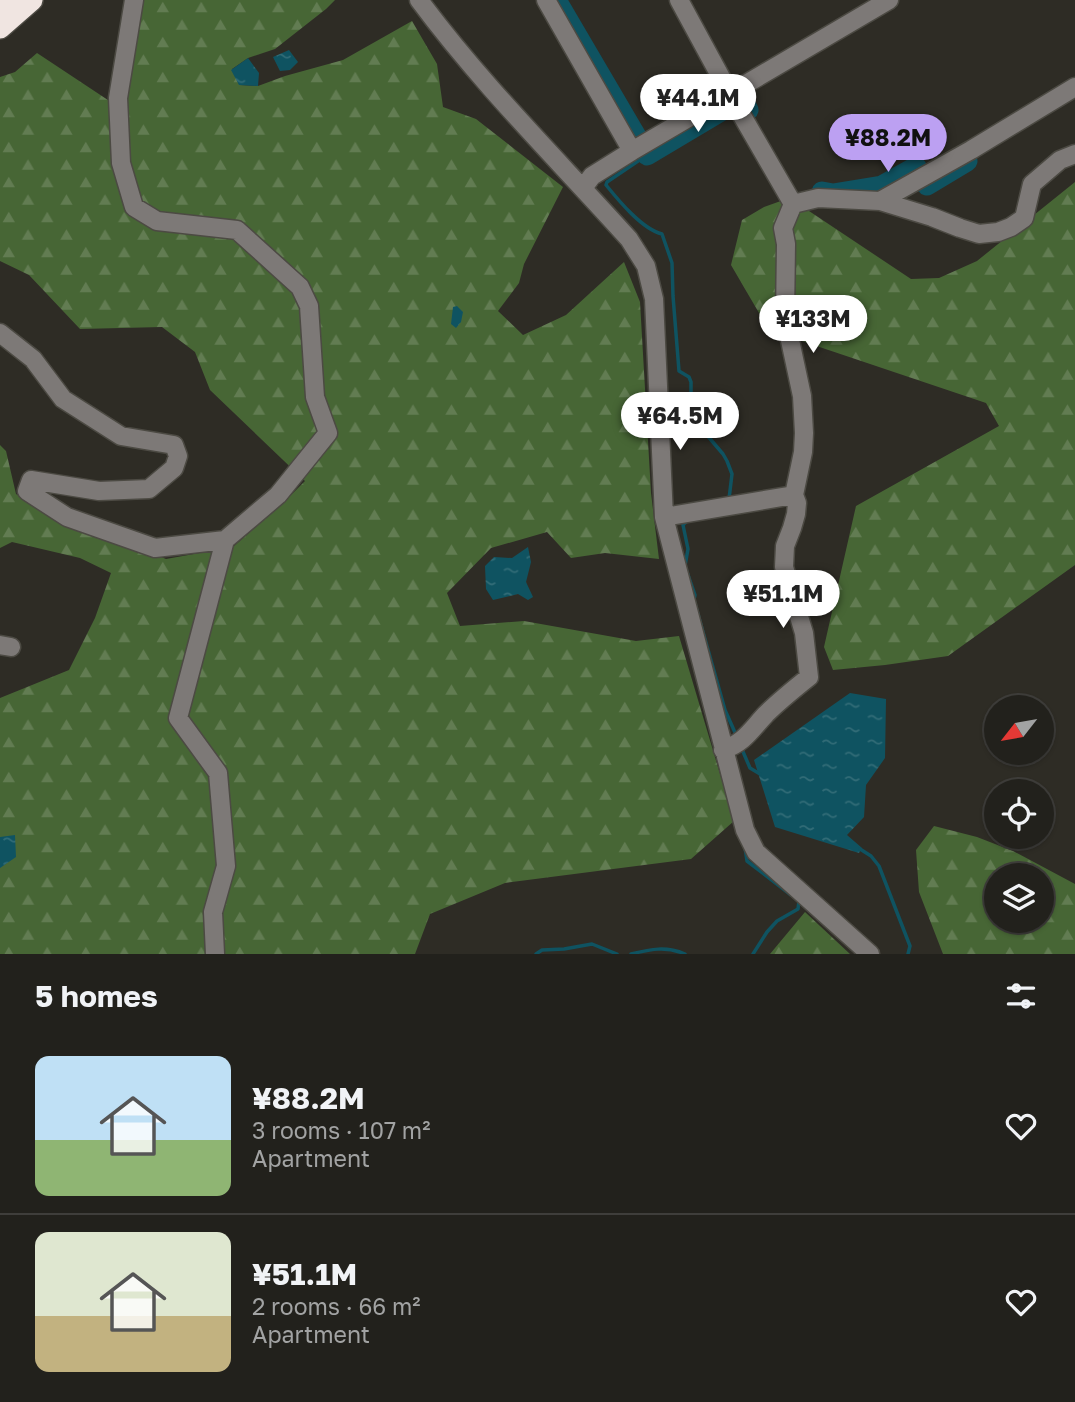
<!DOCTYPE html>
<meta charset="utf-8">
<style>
body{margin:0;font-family:"Golos Text",sans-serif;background:#2e2e29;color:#f1f3f6;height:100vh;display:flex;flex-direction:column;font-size:26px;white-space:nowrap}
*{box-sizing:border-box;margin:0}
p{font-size:23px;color:#a2a3a3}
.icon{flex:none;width:38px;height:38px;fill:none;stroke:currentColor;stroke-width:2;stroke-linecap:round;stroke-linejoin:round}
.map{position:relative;height:954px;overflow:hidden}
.panel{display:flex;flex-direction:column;background:#22211c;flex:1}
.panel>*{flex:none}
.needle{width:46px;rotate:239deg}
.fabs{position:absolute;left:984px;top:695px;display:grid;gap:14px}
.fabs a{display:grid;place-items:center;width:70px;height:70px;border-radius:50%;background:#22211c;box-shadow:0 2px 5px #0004,0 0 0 2px #3f3e3b;font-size:35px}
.price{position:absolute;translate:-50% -60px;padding:0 16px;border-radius:24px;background:#fff;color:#222;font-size:23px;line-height:46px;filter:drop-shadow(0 2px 4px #0008)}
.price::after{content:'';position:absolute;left:50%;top:42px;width:21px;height:16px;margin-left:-10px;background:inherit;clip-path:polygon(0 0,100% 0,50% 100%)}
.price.current{background:#bca0f2;color:#111}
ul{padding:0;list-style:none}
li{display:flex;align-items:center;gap:21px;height:175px;padding:0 35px}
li+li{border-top:2px solid #3f3e3b}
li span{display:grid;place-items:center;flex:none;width:196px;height:140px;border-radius:14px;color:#555}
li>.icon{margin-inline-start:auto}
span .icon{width:84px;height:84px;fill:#fffc;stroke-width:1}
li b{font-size:30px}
h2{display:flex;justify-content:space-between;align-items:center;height:84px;padding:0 35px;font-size:30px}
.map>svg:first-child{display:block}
.forest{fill:url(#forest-firs);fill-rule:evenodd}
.water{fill:url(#water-ripples)}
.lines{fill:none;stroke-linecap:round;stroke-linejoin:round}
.stream{stroke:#0f5361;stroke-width:3.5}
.river{stroke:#0f5361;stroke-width:21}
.minor-casing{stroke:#4c4a43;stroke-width:21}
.highway-casing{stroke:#4c4a43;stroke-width:24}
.minor{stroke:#7d7977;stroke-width:18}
.highway{stroke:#f0e5e1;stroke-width:21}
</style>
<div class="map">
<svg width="1075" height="954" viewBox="0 0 1075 954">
<defs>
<pattern id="forest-firs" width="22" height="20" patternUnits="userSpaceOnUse" patternTransform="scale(1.75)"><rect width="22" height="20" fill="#476635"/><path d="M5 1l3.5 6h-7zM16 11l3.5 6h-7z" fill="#627c52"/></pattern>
<pattern id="water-ripples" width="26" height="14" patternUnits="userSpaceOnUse" patternTransform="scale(1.75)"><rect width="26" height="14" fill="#0f5361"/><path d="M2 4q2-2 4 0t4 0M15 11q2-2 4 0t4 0" fill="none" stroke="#326c77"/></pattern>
</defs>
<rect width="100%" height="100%" fill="#2e2c25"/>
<path class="forest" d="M143,0H335L326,9L275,49L248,58L232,69L240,85L258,86L285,76L343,60L412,21L437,64L443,107L476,119L563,187L524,264L519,283L498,311L523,335L566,315L624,262L640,302L651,493L659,559L605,553L571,558L547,532L491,548L447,593L460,626L524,621L636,641L679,636L734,821L691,859L505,883L430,914L415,954H0V698L69,670L95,618L111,573L80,558L12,542L0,548V445L6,451L16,494L69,527L125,542L166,559L233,547L282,504L305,481L210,390L195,352L162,327L80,329L29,275L0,261V77L15,72L37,53L123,110L138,17Z
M1075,182V565L948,656L885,665L833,670L824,647L856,506L999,426L986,403L769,330L731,265L742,220L764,207L792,197L800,205L911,279L939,278L977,261Z
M934,826L977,837L1013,851L1075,884V954H943L919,892L916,850ZM1041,875V920H996V875Z
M805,912L850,954H770Z"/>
<path class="water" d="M289,50L298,62L290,70L280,71L273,57Z
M248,58L259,73L258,86L239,85L231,70Z
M457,306L463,312L461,322L456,328L451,324L453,307Z
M528,547L531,562L526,582L533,597L528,600L518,594L493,600L486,589L485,566L494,557L512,558Z
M850,693L886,699L885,758L866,785L864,817L847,835L862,848L859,853L775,827L754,760Z
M15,835L16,857L0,868V837Z"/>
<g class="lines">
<path class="stream" d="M647,155L607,182L606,185C619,201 642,229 662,234L672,263L673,296L679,371L689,377L691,382V399L700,427L723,454L727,461L732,474L729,499
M687,521L683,525L688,549L685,566L695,595L694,600L725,710L737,737
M741,747L750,768L760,774
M745,848L747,861L791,895
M860,849L871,856L879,866L910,946L908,954
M536,954L542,950L564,949L592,944L617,954
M631,954C651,949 666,946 685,954
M753,954L767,932L777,921L798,909L799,901L798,900"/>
<path class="river" d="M556,0L647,155L741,99L748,110
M822,192L833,194L882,186L916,167L927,185L967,161"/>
<g class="minor-casing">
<path id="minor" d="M134,0L118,98L121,163L134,207L157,221L237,230L300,287L309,306L315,397L328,433L278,495L225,540L178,718L218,773L226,866L213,912L215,954
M419,0C482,85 558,160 629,239L646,266L654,299L664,517L745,830L756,852L870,954
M546,0L632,151
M679,0L737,107L793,204
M583,188L592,176L632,151L889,0
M880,201L971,150L1075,87
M793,204L818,198L880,201L932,217L960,228L979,234L998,232L1011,227L1024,218L1032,184L1060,160L1075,154
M0,333L33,359L63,399L121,436L174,445L178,456L174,468L149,489L99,491L31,480L27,491L67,517L155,548L225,540
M664,517L794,495
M0,645L11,647
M723,750C744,743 751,730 766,714C779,701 794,689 809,677L804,633L784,567L785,546L792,528L796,514L797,503L794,495L803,452L804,433L802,396L785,317L786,244L783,228L793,204"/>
</g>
<g class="highway-casing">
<path id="highway" d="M0,7L9,0
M0,28L32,0"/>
</g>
<use href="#minor" class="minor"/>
<use href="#highway" class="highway"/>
</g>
</svg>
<div class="fabs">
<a><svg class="needle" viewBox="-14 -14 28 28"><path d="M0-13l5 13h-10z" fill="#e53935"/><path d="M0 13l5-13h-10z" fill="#a2a3a3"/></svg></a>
<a><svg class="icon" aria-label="locate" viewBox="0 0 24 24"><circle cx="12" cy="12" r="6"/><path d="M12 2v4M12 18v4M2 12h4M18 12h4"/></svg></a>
<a><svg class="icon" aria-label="layers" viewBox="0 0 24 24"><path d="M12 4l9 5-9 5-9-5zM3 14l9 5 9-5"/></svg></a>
</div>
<b class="price" style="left:698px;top:134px">¥44.1M</b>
<b class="price current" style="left:888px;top:174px">¥88.2M</b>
<b class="price" style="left:813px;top:355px">¥133M</b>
<b class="price" style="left:680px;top:452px">¥64.5M</b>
<b class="price" style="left:783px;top:630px">¥51.1M</b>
</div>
<section class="panel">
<h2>5 homes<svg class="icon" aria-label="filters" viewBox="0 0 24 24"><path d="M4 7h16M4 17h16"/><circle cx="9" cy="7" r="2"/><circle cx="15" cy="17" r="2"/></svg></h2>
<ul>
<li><span style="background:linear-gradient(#bfe0f5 60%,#8fb573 0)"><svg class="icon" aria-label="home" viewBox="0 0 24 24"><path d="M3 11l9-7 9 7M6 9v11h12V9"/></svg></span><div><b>¥88.2M</b><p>3 rooms · 107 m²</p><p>Apartment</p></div><svg class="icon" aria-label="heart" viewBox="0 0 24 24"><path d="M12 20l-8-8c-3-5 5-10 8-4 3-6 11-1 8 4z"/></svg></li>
<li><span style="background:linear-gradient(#dfe7d0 60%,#c2b280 0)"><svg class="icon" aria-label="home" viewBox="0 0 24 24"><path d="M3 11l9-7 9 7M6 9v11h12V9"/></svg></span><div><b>¥51.1M</b><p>2 rooms · 66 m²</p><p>Apartment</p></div><svg class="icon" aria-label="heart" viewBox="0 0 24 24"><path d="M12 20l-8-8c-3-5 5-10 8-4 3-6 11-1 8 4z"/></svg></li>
</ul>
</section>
